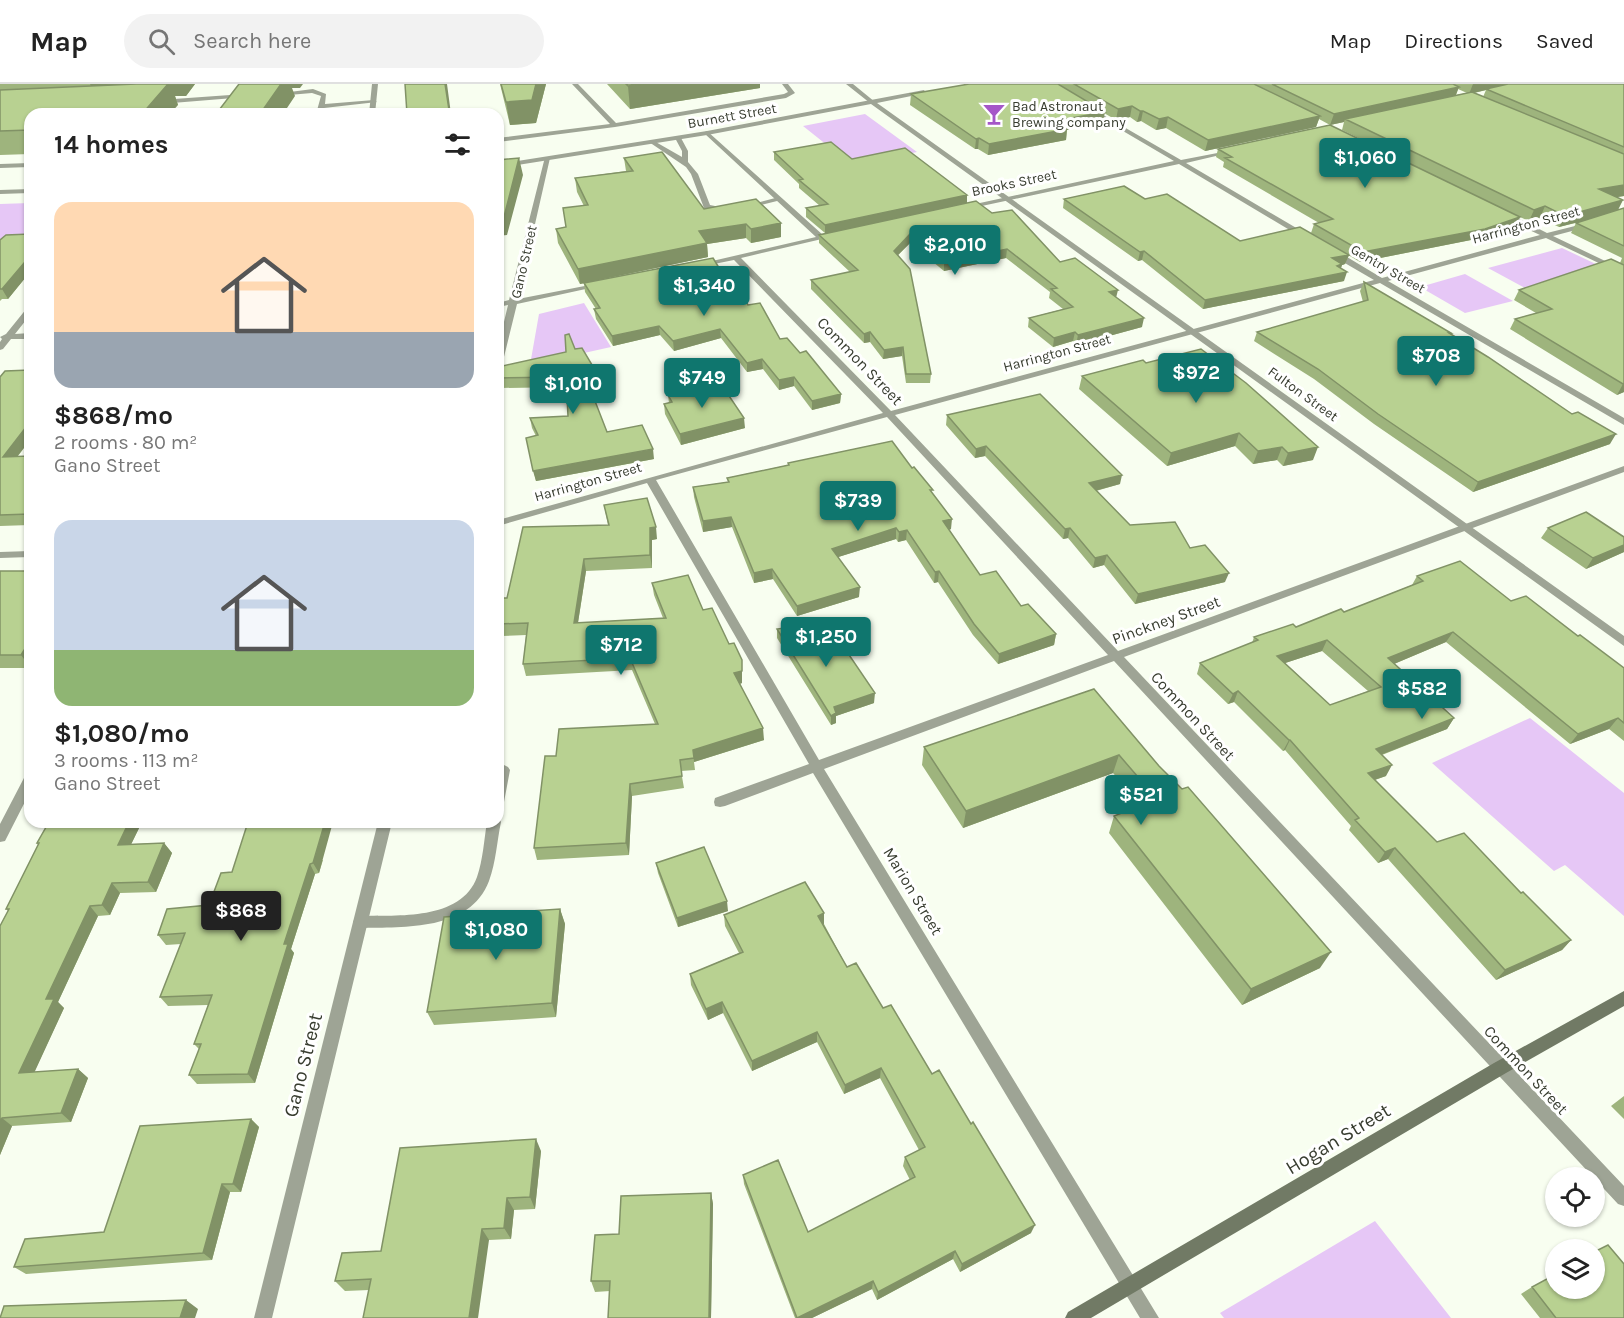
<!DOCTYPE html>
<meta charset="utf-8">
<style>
body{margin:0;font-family:Karla,sans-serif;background:#f2f2f2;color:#222;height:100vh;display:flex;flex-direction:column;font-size:22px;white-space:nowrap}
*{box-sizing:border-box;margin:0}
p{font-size:20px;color:#767676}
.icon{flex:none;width:33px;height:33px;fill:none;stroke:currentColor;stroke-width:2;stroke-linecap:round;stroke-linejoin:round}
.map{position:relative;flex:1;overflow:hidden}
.sheet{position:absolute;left:24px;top:24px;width:480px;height:720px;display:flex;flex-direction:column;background:#fff;border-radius:18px;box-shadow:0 2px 4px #0004}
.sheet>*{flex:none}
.controls{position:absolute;left:1545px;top:1083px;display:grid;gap:12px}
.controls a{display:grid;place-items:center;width:60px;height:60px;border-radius:50%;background:#fff;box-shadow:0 2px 4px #0004;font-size:30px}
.price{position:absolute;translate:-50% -51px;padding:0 14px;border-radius:6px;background:#0f766e;color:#fff;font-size:20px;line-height:39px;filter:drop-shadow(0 2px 3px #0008)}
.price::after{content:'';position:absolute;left:50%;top:36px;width:18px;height:14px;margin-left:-9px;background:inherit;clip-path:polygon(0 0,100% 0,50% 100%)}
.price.current{background:#222;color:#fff}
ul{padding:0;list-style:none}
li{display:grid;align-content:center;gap:12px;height:318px;padding:0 30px}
li span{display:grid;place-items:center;height:186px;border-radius:18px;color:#555}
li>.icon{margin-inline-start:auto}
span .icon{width:108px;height:108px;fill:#fffc;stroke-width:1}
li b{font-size:26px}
h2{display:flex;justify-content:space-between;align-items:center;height:72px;padding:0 30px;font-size:26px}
header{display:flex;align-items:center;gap:36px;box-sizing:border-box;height:84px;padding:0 30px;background:#fff;border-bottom:2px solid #e0e0e0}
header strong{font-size:28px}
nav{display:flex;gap:33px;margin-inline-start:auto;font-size:21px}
.search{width:420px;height:54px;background:#f2f2f2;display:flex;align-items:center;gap:15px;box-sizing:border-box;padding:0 21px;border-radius:33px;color:#767676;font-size:22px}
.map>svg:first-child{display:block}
.green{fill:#e6c7f6}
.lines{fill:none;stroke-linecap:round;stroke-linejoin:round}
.service{fill:#9ea495;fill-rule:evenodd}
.minor{fill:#9ea495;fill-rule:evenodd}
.tertiary{fill:#9ea495;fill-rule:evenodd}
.secondary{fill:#717a65;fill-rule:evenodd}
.wall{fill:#9eb47d;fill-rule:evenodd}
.shaded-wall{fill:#819266}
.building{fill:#b8d191;stroke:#819266;stroke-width:1.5;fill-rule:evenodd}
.labels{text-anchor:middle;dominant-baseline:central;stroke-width:6;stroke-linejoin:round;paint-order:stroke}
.far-poi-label{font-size:14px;fill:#383d30;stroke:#fff;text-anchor:start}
.far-street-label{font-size:14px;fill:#383d30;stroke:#fff}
.street-label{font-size:16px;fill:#383d30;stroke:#fff}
.near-street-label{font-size:20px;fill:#383d30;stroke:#fff}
</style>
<header>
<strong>Map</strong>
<div class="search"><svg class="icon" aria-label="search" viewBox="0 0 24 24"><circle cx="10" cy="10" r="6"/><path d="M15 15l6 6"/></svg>Search here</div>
<nav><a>Map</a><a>Directions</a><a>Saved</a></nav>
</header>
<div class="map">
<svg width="1624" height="1234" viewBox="0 0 1624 1234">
<rect width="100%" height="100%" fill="#f8fef0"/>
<path class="green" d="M865,30L917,68L852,81L803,42Z
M30,119V155L0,156V120Z
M1562,164L1598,181L1594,184L1525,204L1488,184Z
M1465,190L1513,217L1465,229L1420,203Z
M584,219L611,263L530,281L539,230Z
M1530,634L1624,709V832L1565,781L1554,787L1432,679Z
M1375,1137L1451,1234H1224L1220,1229Z"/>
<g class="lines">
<path class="service" d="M572,0H578L616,39L784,10L788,8L782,0H788L795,9L786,14L615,43L498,58V54L610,40Z
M313,5L326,10L325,20L374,16L377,18L324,24L322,30H316L321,12L312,9L277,12L274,10Z
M244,10L246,13L160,20L157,18L160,16Z
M678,52L681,54L688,67V78L698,90L710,121L725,124V128L704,124L691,90L686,83L649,58L654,57L682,73V67L675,54Z
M30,79V83L0,84V80Z
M779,113L781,114V116L745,125L741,123Z
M504,681L508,683L510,686L504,718L503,722L498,723V685Z
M499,734L501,738C497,757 496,778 489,797C470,847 405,843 360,844L355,842L353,838L355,834L360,832C397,831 461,837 477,793C483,776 484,756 487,738H498Z"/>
<path class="minor" d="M372,0H378L375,30H369Z
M846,0H853L875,18L870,19Z
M1091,24L1181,76L1233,66V68L1186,79L1310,152L1303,154L1179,80L963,126L962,124L966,122L1174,77L1089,27Z
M707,47L823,151L835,149L839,151L741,174L891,327L1374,196L1331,171V167H1337L1382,194L1540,151L1500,132V128H1506L1547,149L1591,138V142L1553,152L1624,186V191L1546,154L1388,197L1624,334V341L1380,199L895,331L1118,567L1624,382V388L1124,573L1624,1102V1122L1618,1120L1114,577L824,685L1159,1234H1140L813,689L725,722L720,723L715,722L714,718L715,714L809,680L647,399L498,442V436L883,329L734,176L699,183L695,181L816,153L705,50V48ZM887,333L1108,571L819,676L656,396Z
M545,73L550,74L518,215L600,199L604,201L517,220L502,281L498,284V263L508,221L498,223V219L509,216Z
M27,224H30V231L15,250L30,249V255H11L3,265L0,266V258L2,255L0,253L6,250Z
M30,467V473L0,474V468Z
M30,691V708L5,757L0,758V740L25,692Z
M378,738H392L272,1234H254Z"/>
<path class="tertiary" d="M924,6L926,9L877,19L1624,552V562L871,20L707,51L498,84V80L707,47Z
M30,105V109L0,110V106Z"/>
<path class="secondary" d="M1624,907V922L1506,989L1091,1234H1065L1068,1228L1494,979Z"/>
</g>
<path class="wall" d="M0,0H195L186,12H175L178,21L30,30V70L0,71Z
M500,0H546L536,39L510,41Z
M607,0H760V4L630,25Z
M969,0H1624V112L1616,113L1617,127L1624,124V308L1617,311L1510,245L1515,235L1536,229L1514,216L1519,206L1620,179L1622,174L1571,149L1576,139L1595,134L1559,143L1540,134L1529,137L1520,133L1516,142L1481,154L1360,178L1311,149L1314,140L1319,139L1223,83L1224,78L1216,73L1218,65L1427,88L1342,46L1344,38L1330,41L1319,35L1316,43L1205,67L1166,44L1156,46L1141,37L1137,38L1130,33L1116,36L1104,29L1103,38L1067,45L1066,56L988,71L978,65H975L910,21L911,10ZM1458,5L1467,9L1456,11ZM1486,6L1483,13L1474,9Z
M774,68L852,75L967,111V119L1116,213L1142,243L1076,261L1073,257L1053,263L1028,243L1029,234L1063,225L1049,214L1050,208L1006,174L944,187L910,159L898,171L931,290L930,299H906L902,272L883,275L870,258L864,259L811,205V196L850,188L819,159V151L825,149L806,133V124L820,122L799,104V100L774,76Z
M624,74L704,125L781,139V153L751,159L746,154L707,160L708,173L580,200L558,159L556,145L566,143L563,124L584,122L577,108L575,94L626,87Z
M1064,115H1145L1240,157L1349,171L1345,180L1342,181L1341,184L1344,197L1203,225L1142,176L1138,177L1063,124Z
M30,150V188L8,215H2L0,217V156Z
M1364,198L1451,251L1610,360L1473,408L1374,340L1314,295L1254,257L1257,248L1363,218L1360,207Z
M584,199L730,202L780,255L800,269L841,310L840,319L812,326L794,302L779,306L763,285L747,288L721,254L674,267L660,251L613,262L596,235L594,225H596L585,208Z
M575,265L602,306L592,309L607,348L654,375L536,397L526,354L536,352L532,344L530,334L568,332L567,303L501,304L498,294Z
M1146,279L1313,376L1283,382L1277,376L1253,380L1235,362L1167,382L1079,305L1082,292Z
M30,286V356L18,372H30V441L0,442V293Z
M668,311L745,344L681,361L665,330L664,320L669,319Z
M947,331L1120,400L1096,407L1130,441L1190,464L1225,498L1135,520L1104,481L1093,484L1068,454L1063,455L985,372L975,374L946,341Z
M788,379L912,384L932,409L951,445L949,446L980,491L1056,550L1054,561L998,580L973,551L938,498L934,499L906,456L898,458L896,455L838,473L859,513L797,532L773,495L754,499L732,443L703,448L694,413L693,403L728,398L727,394L788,381Z
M604,421L657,455L652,456V484L586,487L578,539L663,534L654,511L652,499L703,526L742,588V599L740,600L764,656L694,678L695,686L681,687L684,704L632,712L629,771L537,776L534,764L556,672L655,640L632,586L526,592L523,580L526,551L501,552L498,541L507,514L608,441Z
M1548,444L1624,453V468L1586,485L1541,454Z
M0,487H30V584H0Z
M1417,492L1511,517L1578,552L1624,584V657L1609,645L1570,660L1446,558L1394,580L1454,634L1447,645L1382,671L1386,692L1375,696L1437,758L1521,809L1571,856L1562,866L1496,896L1388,775L1378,779L1349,746L1351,742L1285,666L1283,667L1234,618L1228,620L1197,590L1200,579L1252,559L1254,553L1296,543L1344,528L1412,501ZM1322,567L1368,607L1330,621L1285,579Z
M777,545L820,570L874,619L836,632V639L831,641L777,554Z
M1094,605L1159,682L1320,884L1242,921L1109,749L1114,732L1141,721L1113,689L963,744L922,681L924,663Z
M49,738H142L131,760L164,759L172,769L156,808L120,809L110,831L98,832L58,918L64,924L34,988L78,985L88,994L71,1038L12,1042L0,1071V842L8,827L6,825L38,761L37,759Z
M323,776L319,789L315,790L291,865L294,869L255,999L197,1000L189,991L199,965L194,960L208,921L168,922L160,913L181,860L166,861L158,851L209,821L232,788Z
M656,779L728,827L678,843L658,789Z
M560,825L565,840L556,933L434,941L427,928Z
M724,831L824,840L847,883L883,924L932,990L1031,1149L960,1188L953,1175L877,1216L872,1205L812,1234H795L744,1100L743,1091L808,1148L910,1096L903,1082L905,1073L919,1066L880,994L844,1010L817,958L752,987L723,929L708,936L691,901L690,890L739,869L725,842Z
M1624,1012V1035L1611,1022Z
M251,1035L259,1043L241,1108H230L212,1176L26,1190L14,1183L104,1148Z
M541,1067L535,1125L514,1126L511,1155L489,1156L369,1206L345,1207L335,1197L381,1167Z
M711,1109L713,1120L711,1234H608L610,1207L595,1208L591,1197L619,1150Z
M1532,1203L1624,1234H1540L1521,1210Z"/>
<path class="shaded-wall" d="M90,0H195L186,12H175L178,21L170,30H142L98,18Z
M256,0H303L300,4H292L295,12L283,30H260Z
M445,0H447L451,30H409Z
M536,0H546L536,39L510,41L506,18Z
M643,0H760V4L630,25L628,2Z
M1473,0H1516L1486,5V6L1469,10Z
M1459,3L1455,13L1345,35L1344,38L1330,41L1334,30Z
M1132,22L1130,33L1116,36L1118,25Z
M1140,27H1143L1141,37L1137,38Z
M1105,28L1103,38L1067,45L1066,56L988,71L989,60L1055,37Z
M1320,32L1316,43L1205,67L1208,56Z
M1168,33L1166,44L1156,46L1159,35Z
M979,54L978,65H975L976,55Z
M519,74L523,91L507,151L498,152V134Z
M1624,101V112L1593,117L1599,105Z
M967,111V119L825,150V141Z
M1623,116L1617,128L1559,143L1565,132Z
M1545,122L1540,134L1529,137L1534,126Z
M1520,133L1516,142L1481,154L1360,178L1363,168Z
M781,139V153L751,159V145Z
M746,140V154L707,160L708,173L580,200L578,185L699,147Z
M910,150V159L893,176L894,167Z
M1007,165L1006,174L944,187V178Z
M1144,167L1142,176L1138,177L1140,168Z
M1349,171L1345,180L1342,181L1339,189L1347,188L1344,197L1203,225L1205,216L1332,174Z
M30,172V188L8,215L2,205Z
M1118,206L1116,214L1109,208Z
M1144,234L1142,243L1076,261L1078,251Z
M659,242L660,251L613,262L612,252Z
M720,245L721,254L674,267L673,257Z
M870,248V258L864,259V250Z
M1075,248L1073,257L1053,263L1054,254Z
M903,263L902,272L883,275L884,266Z
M762,275L763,285L747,288V279Z
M794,293V302L779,306V296Z
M601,296L602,306L590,309L588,299Z
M1623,300H1624V308L1617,311Z
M841,310L840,319L812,326V317Z
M744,334L745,344L681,361L680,350Z
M30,338V356L9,383L3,373Z
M1239,349L1235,362L1167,382L1171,369Z
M1616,350L1610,360L1473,408L1478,398Z
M986,362L985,372L975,374L976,365Z
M1282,363L1277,376L1253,380L1258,367Z
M1318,363L1313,376L1283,382L1288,369Z
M653,365L654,375L536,397L533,387Z
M1122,391L1120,400L1087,409L1089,399Z
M731,433L732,443L703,448V437Z
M952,435L951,445L942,448L943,437Z
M656,443L657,455L652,456V484L650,471V444Z
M896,444V455L832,475V465Z
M1070,444L1068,454L1063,455L1065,445Z
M907,446L906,456L898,458L899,448Z
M1624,461V468L1586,485L1593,474Z
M1107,471L1104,481L1093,484L1095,474Z
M584,475L586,487L576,551L574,539Z
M772,485L773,495L754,499V489Z
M939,487L938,498L934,499L935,488Z
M1229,489L1225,498L1135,520L1138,510Z
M860,503L859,513L797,532V522Z
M1453,548L1446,558L1382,585L1388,574Z
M1056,550L1054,561L998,580L999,570Z
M1327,556L1322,567L1273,583L1277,572Z
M30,557V583L21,571Z
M742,576V599L735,601L734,589Z
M1238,607L1234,618L1228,620L1233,610Z
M875,609L874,619L836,632V639L831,641V632L834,623Z
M1454,634L1447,645L1370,675L1376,665Z
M1618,634L1609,645L1570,660L1578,650Z
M763,644L764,656L694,678L693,666Z
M1289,656H1290L1285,666L1283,667Z
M1119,671L1113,689L963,744L966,727Z
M1392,681L1386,692L1362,700L1368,689Z
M630,700L632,712L629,771L626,759Z
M129,738H142L126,771L118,761Z
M325,738H333L319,789L313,779Z
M164,759L172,769L156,808L148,798Z
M1395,764L1388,775L1378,779L1385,768Z
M310,780L315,790L291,865L294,869L255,999L248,990L284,860Z
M112,799L120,809L110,831L102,821Z
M727,817L728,827L678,843L677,834Z
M90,822L98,832L58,918L64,924L30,998L19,989L46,915Z
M560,825L565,840L556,933L552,919Z
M824,829V840L818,843V832Z
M1571,856L1562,866L1496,896L1505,886Z
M1331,868L1320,884L1242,921L1251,905Z
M722,918L723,929L708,936L706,925Z
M817,948V958L752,987V977Z
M881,984L880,994L844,1010L845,1001Z
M78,985L88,994L71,1038L61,1029Z
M2,1034L12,1042L0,1071V1037Z
M251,1035L259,1043L241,1108L233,1100Z
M536,1055L541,1067L535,1125L530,1113Z
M222,1100L230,1108L212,1176L203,1169Z
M711,1109L713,1120L711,1234H709Z
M507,1114L514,1126L511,1155L504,1144Z
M1035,1141L1031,1149L960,1188L962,1180Z
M482,1145L489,1156L478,1234H469Z
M955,1167L953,1175L877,1216L878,1208Z
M873,1197L872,1205L812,1234H797Z
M186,1216L198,1225L195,1234H180Z"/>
<path class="building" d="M136,0H168L142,30H30V46L0,47V6Z
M239,0H281L260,30H216Z
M405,0H445L449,26L407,30Z
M501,0H536L532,16L506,18Z
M626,0H643L628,2Z
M969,0H1058L1105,28L1055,37L1068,45L989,60L979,54L976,55L911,10Z
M1074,0H1254L1320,32L1208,56L1168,33L1159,35L1143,27H1140L1132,22L1118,25Z
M1272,0H1453L1459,3L1334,30Z
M1508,0H1624V63L1486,5Z
M1472,8L1624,70V101L1599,105L1623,116L1565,132L1545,122L1534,126L1345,35Z
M1330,41L1520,133L1485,145L1363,168L1314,140L1333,135L1225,74L1232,73L1218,65Z
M831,58L852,75L905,64L967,111L825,141L806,124L828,120L799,96L803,95L774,68Z
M662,68L704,125L756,115L781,139L751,145L746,140L699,147L707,159L578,185L556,145L566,143L563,124L588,121L575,94L633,87L624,74Z
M519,74L504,133L498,134V76Z
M1124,102L1145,115L1167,110L1240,157L1300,143L1349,171L1332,174L1342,180L1337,182L1347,188L1205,216L1144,167L1140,168L1064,115Z
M976,117L992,129L1012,126L1060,178L1075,174L1118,206L1109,208L1144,234L1078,251L1075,248L1054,254L1029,234L1073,223L1051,205L1057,204L1007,165L944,178L910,150L894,167L910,185L931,290H906L903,263L884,266L870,248L864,250L811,196L858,186L819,151Z
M1624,124V162L1576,139Z
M30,150V172L2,205H0V156L6,151Z
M713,174L730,202L734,201L748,221L760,219L780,255L787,254L800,269L806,267L841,310L812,317L794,293L779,296L762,275L747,279L720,245L673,257L659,242L612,252L594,225L600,224L584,199Z
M1611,175L1624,181V300H1623L1515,235L1552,225L1519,206Z
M1364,198L1451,249H1449L1488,273L1572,330L1578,328L1616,350L1478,398L1378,330L1318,285L1257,248L1368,216Z
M569,250L575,265L582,264L601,296L588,299L607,348L642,341L653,365L533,387L526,354L538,351L530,334L568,332L566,293L498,294V283L566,268L565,251Z
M1201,265L1246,299L1318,363L1288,369L1282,363L1258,367L1239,349L1171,369L1082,292L1143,276L1146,279Z
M30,286V338L3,373L30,372V430L0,431V293L5,287Z
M721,300L744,334L680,350L664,320L672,318L668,311Z
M1040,310L1122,391L1089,399L1130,441L1175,438L1190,464L1205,461L1229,489L1138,510L1107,471L1095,474L1070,444L1065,445L986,362L976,365L947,331Z
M892,357L912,384L914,383L933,406H930L952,435L943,437L980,491L996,487L1021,522L1028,520L1056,550L999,570L974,540L939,487L935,488L907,446L899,448L896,444L832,465L860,503L797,522L772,485L754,489L731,433L703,437L693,403L729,398L727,394L789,381L788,379Z
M647,414L656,443L650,444V471L584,475L574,539L666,534L652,499L688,491L703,526L712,524L729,560L734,559L742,576V587L734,589L763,644L693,666L694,674L680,676L682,692L630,700L626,759L534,764L545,672H556L559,645L658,640L630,574L523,580L528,539L498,540V539L502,514H507L523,443L609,441L604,421Z
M1586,428L1624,453V461L1593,474L1548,444Z
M1460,477L1511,517L1526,512L1578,552L1580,551L1624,584V639L1618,634L1578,650L1453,548L1388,574L1454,634L1376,665L1392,681L1368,689L1437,758L1464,749L1521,809L1523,808L1571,856L1505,886L1395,764L1385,768L1355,736L1359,734L1290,656H1289L1238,607L1233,610L1200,579L1258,556L1254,553L1293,540L1296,543L1341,525L1344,528L1423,497L1417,492ZM1327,556L1381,603L1330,621L1277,572Z
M0,487H30V557L21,571H0Z
M813,540L820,570L843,562L875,609L834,623L836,629L831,632L777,545Z
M1094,605L1159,682L1182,705L1188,703L1331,868L1251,905L1114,732L1157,715L1119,671L966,727L924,663Z
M49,738H129L118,761L164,759L148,798L112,799L102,821L90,822L46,915H54L19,989L78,985L61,1029L2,1034L0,1037V842L9,825H6L39,759H37Z
M248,738H325L313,779L310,780L284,860H288L248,990L189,991L201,960H194L212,911L160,913L185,849L158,851L167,825L209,821L221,789L232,788Z
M704,763L727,817L677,834L656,779Z
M805,798L824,829L818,832L847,883L856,879L883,924L891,921L932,990L939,986L971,1040L973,1038L1035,1141L962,1180L955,1167L878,1208L873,1197L797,1234L743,1091L778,1076L808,1148L915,1093L905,1073L925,1063L881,984L845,1001L817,948L752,977L722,918L706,925L690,890L743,868L724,831Z
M560,825L552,919L427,928L444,833Z
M251,1035L233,1100H222L203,1169L14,1183L25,1155L104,1148L140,1042Z
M536,1055L530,1113L507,1114L504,1144L482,1145L469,1234H363L371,1195L335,1197L342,1169L381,1167L400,1064Z
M711,1109L709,1234H608L610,1197H591L595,1151L619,1150L621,1112Z
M1608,1161L1624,1180V1234H1556L1532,1203L1556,1190V1204H1594V1168Z
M186,1216L180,1234H0L4,1222Z"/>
<defs>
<g id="bar-bare" transform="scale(1.8)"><path d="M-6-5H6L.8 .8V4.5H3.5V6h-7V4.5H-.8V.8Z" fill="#a557c8" stroke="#fff" stroke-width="2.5" paint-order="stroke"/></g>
</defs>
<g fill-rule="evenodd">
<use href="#bar-bare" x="994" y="30"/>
</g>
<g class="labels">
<g class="far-poi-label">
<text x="1012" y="22">Bad Astronaut<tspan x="1012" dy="16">Brewing company</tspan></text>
</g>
<g class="far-street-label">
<text transform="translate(732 32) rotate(-10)">Burnett Street</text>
<text transform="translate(1014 99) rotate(-12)">Brooks Street</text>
<text transform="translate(1526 141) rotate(-15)">Harrington Street</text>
<text transform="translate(524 178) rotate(-77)">Gano Street</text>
<text transform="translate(1388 185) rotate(30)">Gentry Street</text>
<text transform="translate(1057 269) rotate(-15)">Harrington Street</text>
<text transform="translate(1303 310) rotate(36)">Fulton Street</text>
<text transform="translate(588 398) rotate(-16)">Harrington Street</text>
</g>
<g class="street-label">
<text transform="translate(860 277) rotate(46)">Common Street</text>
<text transform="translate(1166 536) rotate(-20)">Pinckney Street</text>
<text transform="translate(1193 632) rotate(47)">Common Street</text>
<text transform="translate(913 807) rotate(59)">Marion Street</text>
<text transform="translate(1526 986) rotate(47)">Common Street</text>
</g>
<g class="near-street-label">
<text transform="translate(303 981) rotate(-76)">Gano Street</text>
<text transform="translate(1338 1055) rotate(-31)">Hogan Street</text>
</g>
</g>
</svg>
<div class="controls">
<a><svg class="icon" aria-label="locate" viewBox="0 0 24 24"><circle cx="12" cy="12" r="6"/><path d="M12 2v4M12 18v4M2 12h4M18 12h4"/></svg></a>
<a><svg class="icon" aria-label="layers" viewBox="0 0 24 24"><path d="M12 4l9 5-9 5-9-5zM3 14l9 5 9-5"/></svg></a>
</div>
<b class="price" style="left:1365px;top:105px">$1,060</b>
<b class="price" style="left:955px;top:192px">$2,010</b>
<b class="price" style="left:704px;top:233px">$1,340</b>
<b class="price" style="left:1436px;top:303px">$708</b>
<b class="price" style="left:1196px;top:320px">$972</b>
<b class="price" style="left:702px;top:325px">$749</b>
<b class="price" style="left:573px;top:331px">$1,010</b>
<b class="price" style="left:858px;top:448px">$739</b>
<b class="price" style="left:826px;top:584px">$1,250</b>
<b class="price" style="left:621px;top:592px">$712</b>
<b class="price" style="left:1422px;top:636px">$582</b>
<b class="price" style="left:1141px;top:742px">$521</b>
<b class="price current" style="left:241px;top:858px">$868</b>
<b class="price" style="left:496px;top:877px">$1,080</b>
<section class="sheet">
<h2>14 homes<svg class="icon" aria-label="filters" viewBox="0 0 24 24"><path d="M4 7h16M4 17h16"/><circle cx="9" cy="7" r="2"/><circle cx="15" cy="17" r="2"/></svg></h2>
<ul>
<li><span style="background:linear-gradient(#ffd9b3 70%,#9aa5b1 0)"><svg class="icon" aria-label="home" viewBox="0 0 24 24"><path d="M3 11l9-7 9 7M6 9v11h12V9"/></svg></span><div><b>$868/mo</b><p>2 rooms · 80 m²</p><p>Gano Street</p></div></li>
<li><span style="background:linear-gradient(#c9d6e8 70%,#8fb573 0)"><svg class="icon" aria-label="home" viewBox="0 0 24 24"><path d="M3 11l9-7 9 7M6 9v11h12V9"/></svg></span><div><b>$1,080/mo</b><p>3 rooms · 113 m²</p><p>Gano Street</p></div></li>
</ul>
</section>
</div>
